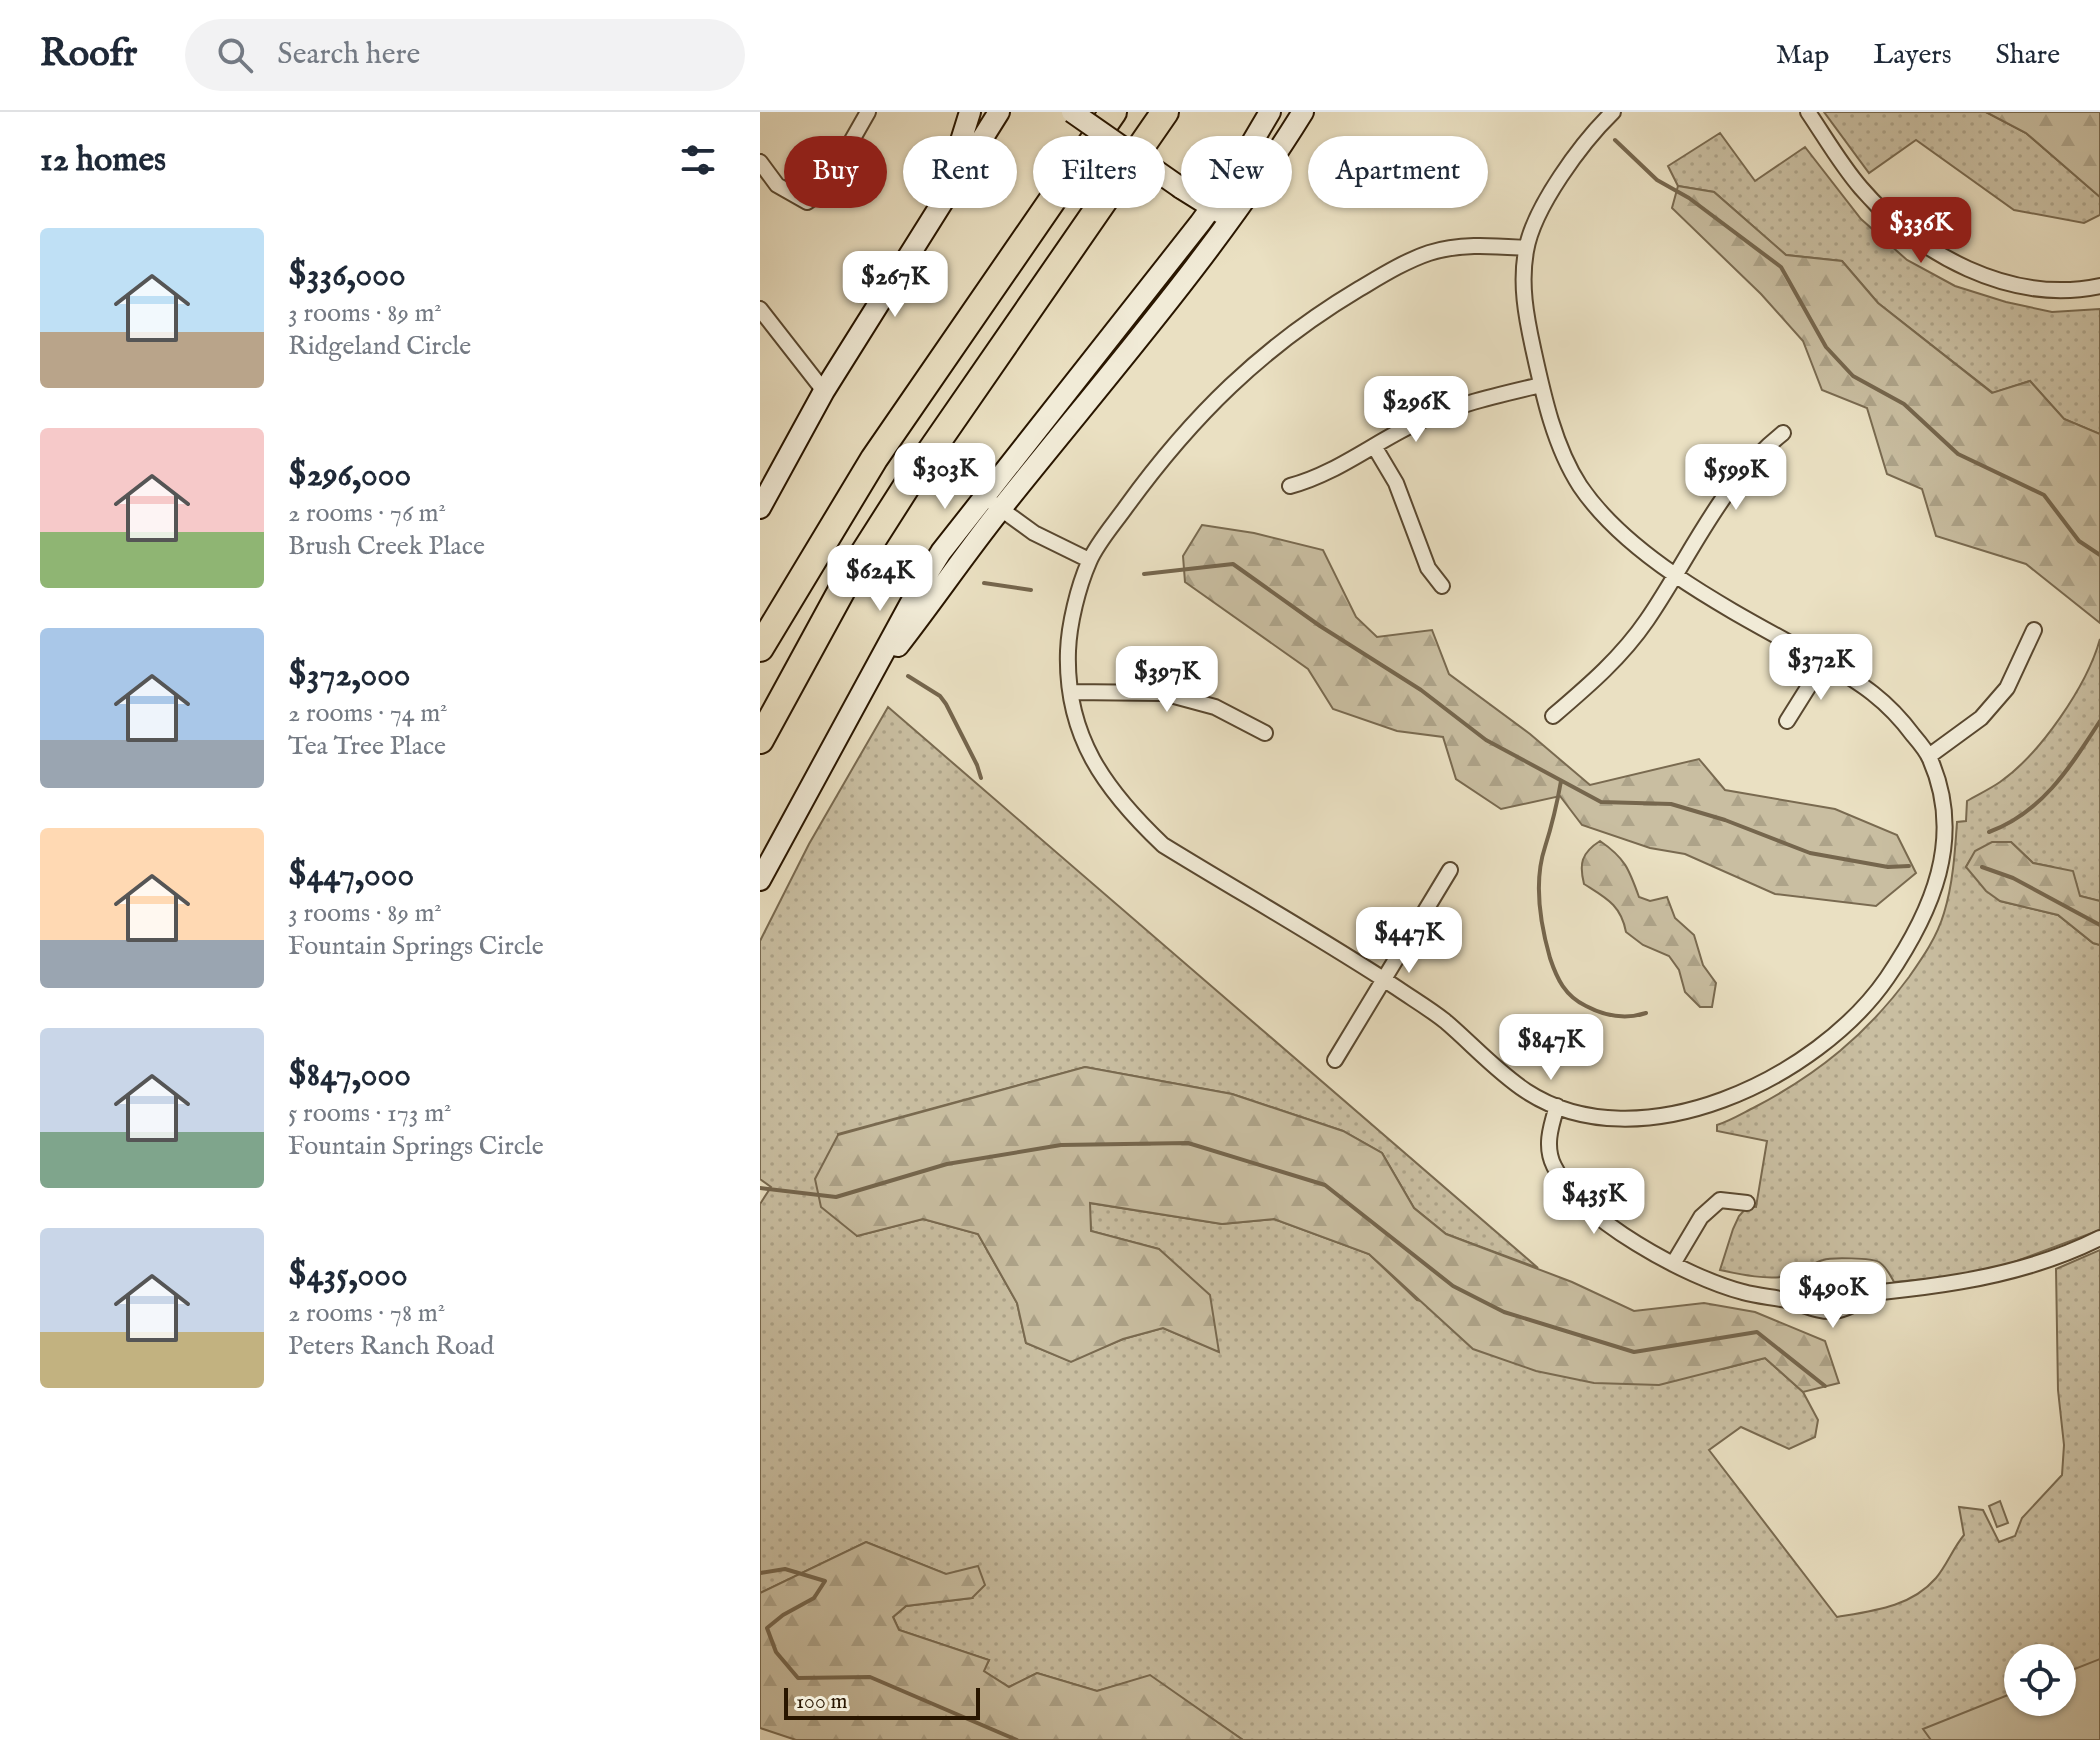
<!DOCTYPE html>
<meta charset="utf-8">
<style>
body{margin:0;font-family:"IM FELL English",serif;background:#f2f2f3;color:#1f2937;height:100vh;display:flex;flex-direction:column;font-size:30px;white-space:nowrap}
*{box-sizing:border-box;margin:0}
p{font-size:26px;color:#747a83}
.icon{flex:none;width:44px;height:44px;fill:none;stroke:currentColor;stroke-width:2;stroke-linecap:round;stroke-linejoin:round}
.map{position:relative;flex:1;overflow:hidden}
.drawer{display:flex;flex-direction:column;background:#fff;width:760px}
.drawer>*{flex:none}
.top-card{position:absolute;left:24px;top:24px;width:760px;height:72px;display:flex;gap:16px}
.tools{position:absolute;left:1244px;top:1532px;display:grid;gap:16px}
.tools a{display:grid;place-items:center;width:72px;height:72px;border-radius:50%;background:#fff;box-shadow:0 2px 6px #0004;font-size:40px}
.scale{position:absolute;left:24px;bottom:20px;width:196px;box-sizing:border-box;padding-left:8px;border:4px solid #291600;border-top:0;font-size:22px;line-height:28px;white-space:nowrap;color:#291600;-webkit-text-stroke:6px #f1ebd7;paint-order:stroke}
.price{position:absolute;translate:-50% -68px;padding:0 18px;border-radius:16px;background:#fff;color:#222;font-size:26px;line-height:52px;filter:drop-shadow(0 2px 4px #0008)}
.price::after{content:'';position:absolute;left:50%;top:48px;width:24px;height:18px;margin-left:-12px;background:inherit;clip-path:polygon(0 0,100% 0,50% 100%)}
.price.current{background:#8f2418;color:#fff}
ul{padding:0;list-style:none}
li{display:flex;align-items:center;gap:24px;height:200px;padding:0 40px}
li span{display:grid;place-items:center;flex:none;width:224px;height:160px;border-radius:8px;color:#555}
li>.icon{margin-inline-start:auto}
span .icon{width:96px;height:96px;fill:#fffc;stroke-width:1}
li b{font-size:34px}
h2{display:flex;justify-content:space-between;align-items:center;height:96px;padding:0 40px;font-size:34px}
.pill{padding:0 28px;border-radius:36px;background:#fff;box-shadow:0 2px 6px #0004;font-size:28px;line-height:72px}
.pill.current{background:#8f2418;color:#fff}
header{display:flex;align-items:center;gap:48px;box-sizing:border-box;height:112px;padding:0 40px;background:#fff;border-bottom:2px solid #e0e1e3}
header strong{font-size:38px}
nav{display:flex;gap:44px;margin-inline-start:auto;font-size:28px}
.search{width:560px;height:72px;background:#f2f2f3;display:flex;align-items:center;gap:20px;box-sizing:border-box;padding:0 28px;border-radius:44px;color:#747a83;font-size:30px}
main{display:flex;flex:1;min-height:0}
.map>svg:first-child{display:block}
.grass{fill:url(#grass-dots);stroke:#796a50;stroke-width:2;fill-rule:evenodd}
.forest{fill:url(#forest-firs);stroke:#796a50;stroke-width:2}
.green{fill:#c9bea1;stroke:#796a50;stroke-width:2}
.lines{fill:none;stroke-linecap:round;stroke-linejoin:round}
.stream{stroke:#75664d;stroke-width:4}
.street-casing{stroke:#594830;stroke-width:18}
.secondary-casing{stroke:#291600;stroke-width:24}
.highway-casing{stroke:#291600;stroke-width:30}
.street{stroke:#f1ebd7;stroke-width:14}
.secondary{stroke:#f1ebd7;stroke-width:20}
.highway{stroke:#eae0c2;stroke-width:26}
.secondary-bridge-casing{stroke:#291600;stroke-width:24;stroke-linecap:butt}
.secondary-bridge{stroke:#f1ebd7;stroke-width:20}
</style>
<header>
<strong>Roofr</strong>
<div class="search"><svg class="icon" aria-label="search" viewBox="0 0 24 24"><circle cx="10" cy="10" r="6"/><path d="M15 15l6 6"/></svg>Search here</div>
<nav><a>Map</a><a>Layers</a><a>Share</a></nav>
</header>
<main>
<section class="drawer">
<h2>12 homes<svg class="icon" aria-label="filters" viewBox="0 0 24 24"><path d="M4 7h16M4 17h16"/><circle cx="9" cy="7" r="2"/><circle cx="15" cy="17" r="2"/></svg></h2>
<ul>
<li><span style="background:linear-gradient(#bfe0f5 65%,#b9a48a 0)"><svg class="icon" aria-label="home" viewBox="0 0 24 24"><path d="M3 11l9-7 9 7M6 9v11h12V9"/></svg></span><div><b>$336,000</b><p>3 rooms · 89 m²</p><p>Ridgeland Circle</p></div></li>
<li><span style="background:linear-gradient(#f6c9c9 65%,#8fb573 0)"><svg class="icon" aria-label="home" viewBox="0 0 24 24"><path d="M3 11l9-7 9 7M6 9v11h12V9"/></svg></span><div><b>$296,000</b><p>2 rooms · 76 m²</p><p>Brush Creek Place</p></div></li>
<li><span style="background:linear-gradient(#a9c7e8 70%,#9aa5b1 0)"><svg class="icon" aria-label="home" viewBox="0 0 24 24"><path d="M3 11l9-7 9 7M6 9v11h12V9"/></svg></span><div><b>$372,000</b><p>2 rooms · 74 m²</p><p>Tea Tree Place</p></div></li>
<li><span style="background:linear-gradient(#ffd9b3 70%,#9aa5b1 0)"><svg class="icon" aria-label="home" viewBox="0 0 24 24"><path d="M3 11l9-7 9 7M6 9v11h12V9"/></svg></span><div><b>$447,000</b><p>3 rooms · 89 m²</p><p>Fountain Springs Circle</p></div></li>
<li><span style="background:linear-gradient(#c9d6e8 65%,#7fa58c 0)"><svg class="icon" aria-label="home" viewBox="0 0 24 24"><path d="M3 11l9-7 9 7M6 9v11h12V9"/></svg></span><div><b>$847,000</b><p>5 rooms · 173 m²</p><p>Fountain Springs Circle</p></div></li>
<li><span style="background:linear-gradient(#c9d6e8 65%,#c2b280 0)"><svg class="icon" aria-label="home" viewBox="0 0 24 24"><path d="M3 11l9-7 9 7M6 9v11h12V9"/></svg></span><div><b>$435,000</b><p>2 rooms · 78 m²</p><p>Peters Ranch Road</p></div></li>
</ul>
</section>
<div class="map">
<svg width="1340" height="1628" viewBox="0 0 1340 1628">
<defs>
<pattern id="grass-dots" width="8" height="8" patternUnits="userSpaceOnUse" patternTransform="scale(2)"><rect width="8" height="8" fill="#c9bea1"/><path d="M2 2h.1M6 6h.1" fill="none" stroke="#ada389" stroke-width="1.8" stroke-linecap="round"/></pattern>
<pattern id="forest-firs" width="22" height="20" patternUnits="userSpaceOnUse" patternTransform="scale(2)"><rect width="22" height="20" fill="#c9bea1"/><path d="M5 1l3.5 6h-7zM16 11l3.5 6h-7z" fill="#ada389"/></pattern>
</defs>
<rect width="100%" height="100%" fill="#eae0c2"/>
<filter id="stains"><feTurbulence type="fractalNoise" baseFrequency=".0025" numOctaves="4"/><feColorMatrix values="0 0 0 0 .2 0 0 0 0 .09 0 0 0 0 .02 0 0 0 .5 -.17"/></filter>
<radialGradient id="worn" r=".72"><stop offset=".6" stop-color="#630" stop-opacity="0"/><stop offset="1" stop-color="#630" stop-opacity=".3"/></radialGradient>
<path class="grass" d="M1064,0H1226L1266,21L1340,85V103L1324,111L1254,98L1156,28L1109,61Z
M960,21L995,69L1045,35L1101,107L1147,148L1195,174L1246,190L1292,200L1340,197V322L1304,307L1270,269L1233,281L1118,191L1082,149L1026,143L954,80L918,74L908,54Z
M1340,527V789L1320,784L1293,755L1273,751L1251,730C1228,730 1217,735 1206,755L1240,789L1298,803L1333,831L1340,833V1118L1249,1152L1197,1164L1134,1170C1130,1163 1126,1154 1119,1150C1112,1146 1071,1145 1063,1148C1050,1151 1046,1162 1030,1164C1006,1168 983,1163 960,1158L973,1117L979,1104L988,1094L996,1095L1007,1029L957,1019V1013C970,1009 983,1001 995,995C1058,962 1107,922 1149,865C1163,845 1177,825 1184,801C1193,772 1195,740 1197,710L1206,709L1207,689C1217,683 1230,677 1240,670C1280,642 1327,574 1340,527Z
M128,595L778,1156L686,1122L654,1096L622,1041L583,1019L472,982L325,955L78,1022L97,1124L163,1107L218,1122L257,1191L266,1231L310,1249L363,1227L403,1216L458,1239L399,1137L331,1119L329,1091L462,1112L514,1107L609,1142L657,1188L963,1257L1005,1246L1043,1280L1058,1308L1055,1325L1029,1337L981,1315L949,1338L1077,1505C1113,1499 1151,1495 1176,1466C1187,1453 1193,1436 1204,1423L1199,1395L1223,1398L1239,1430L1255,1424L1262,1406L1302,1363L1304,1333L1298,1278L1296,1157L1340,1138V1628H483L390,1564L337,1579L277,1561L249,1575L223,1559L229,1548L139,1518L133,1505L146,1494L212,1486L186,1462L106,1430L0,1481V1092L11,1075L0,1067V829L49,732ZM1258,1546H1302V1590H1258Z"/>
<path class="forest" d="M1226,0H1340V85L1266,21Z
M918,74L954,80L1026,143L1082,149L1118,191L1232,281L1270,269L1304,307L1340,322V511L1266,452L1176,424L1162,377L1127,362L1107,296L1062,278L1043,229L1001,182L912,96Z
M442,413L494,421L563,438L596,505L617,525L672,518L689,562L770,622L830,673L939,647L965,678L1075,697L1137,723L1156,761L1116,794L1015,782L925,742L890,736L822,713L800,684L741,697L696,667L683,625L637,619L573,597L548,557L425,470L423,444Z
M840,729C865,746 869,757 879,785L890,789L907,785L915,806L934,823L943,853L956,871L952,895H940L925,880L919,858L909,844L883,833L866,820C861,793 846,786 824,772C819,752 821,741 840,729Z
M1232,730H1251L1273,751L1313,759L1320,784L1340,789V833L1333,831L1298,803L1240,789L1226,779L1206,755L1215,739Z
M325,955L472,982L583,1019L622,1041L654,1096L686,1122L812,1170L874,1199L944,1191L995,1200L1065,1229L1079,1271L1043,1280L1005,1246L899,1273L834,1271L776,1259L713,1237L609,1142L514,1107L462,1112L330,1091L331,1119L399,1137L450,1183L459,1240L403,1216L363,1227L311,1250L266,1231L257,1191L218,1122L163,1107L97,1124L61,1095L55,1067L78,1023Z
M106,1430L186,1462L218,1454L225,1473L212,1486L146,1494L133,1505L139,1518L229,1548L224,1559L249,1575L277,1561L337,1579L390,1563L483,1628H36L0,1616V1481Z"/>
<path class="green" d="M1240,1389L1248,1411L1237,1415L1229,1394Z
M1340,1547V1628H1171L1163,1617L1258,1579V1590H1302V1562Z"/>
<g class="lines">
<path class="stream" d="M855,28L897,68L929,86L1021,155L1066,235L1093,264L1144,292L1198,342L1284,383L1319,429L1340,443
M384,462L473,452L560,514L661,578L726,628L841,690L911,692L965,708L1050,741L1128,755L1149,754
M224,471L271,478
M148,564L180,584L186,592L217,653L221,666
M801,669C797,692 792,713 785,735C773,771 780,811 790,846C797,867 805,884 826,894C845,904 865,908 886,901
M1229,720C1282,701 1311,654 1340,609
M1222,755L1253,766L1340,813
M0,1076L76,1085L187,1052L301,1033L428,1031L565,1073L693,1174L744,1200L874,1240L997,1220L1065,1274
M0,1461L25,1457L65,1469L54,1486L23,1503L7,1516L16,1540L38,1566L110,1565L257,1628"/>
<g class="street-casing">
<path id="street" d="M1048,0C1065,25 1081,53 1101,76C1158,142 1250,193 1340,174
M0,50L17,73L47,90L63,79L108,0
M766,136C734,134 700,131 669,141C645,149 621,164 599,177C502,235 432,304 366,395C354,412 337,431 329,450C318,475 309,512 308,539C305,624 345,678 403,733C481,781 561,826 637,876C653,887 670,897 685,909C712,932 737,960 766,979C879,1053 1058,966 1127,866C1172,800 1205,726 1170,647C1166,638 1159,630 1153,623C1127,588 1101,571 1064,550C984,505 872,451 820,374C794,334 783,282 773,236C766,204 760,172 766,139C773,96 822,30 853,0
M0,197L64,279
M614,334L636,371L668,456L682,474
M530,374C572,363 607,336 646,316C689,294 734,284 781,273
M234,392L274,421L329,448
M311,580L403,581L455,595L505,621
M793,604C828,574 861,546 887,508C931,444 960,371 1023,321
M1027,609L1064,550
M1169,644L1221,606L1247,576L1274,518
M575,948L690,758
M797,994C791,1014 784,1034 794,1054C818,1107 928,1166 983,1180C997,1184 1012,1185 1026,1188C1041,1191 1057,1200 1073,1199C1087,1198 1101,1188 1112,1181
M913,1152L941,1105L960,1088L987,1091
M1035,1187C1138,1179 1247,1173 1340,1126"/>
</g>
<g class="secondary-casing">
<path id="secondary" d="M191,61L210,0
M421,76L461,101
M0,396L64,279L239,0
M138,534C173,489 205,442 240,398C344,267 455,142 543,0
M0,768L161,472L181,440L440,111L464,78L510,0"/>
</g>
<g class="highway-casing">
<path id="highway" d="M0,536L114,347L353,0
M0,628L90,463L148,372L405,0"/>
</g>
<use href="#street" class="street"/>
<use href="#secondary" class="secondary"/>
<use href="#highway" class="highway"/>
<g class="secondary-bridge-casing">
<path id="secondary-bridge" d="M312,0L421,76"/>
</g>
<use href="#secondary-bridge" class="secondary-bridge"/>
</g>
<rect width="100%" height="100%" filter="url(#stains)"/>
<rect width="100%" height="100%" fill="url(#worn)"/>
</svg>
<div class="tools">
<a><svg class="icon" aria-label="locate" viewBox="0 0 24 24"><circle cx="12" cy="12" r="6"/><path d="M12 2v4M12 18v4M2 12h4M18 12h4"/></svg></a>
</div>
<div class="scale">100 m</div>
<b class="price current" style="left:1161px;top:153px">$336K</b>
<b class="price" style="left:135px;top:207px">$267K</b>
<b class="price" style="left:656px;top:332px">$296K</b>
<b class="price" style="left:185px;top:399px">$303K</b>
<b class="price" style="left:976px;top:400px">$599K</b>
<b class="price" style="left:120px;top:501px">$624K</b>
<b class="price" style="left:1061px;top:590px">$372K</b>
<b class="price" style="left:407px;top:602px">$397K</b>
<b class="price" style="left:649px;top:863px">$447K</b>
<b class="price" style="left:791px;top:970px">$847K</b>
<b class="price" style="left:834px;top:1124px">$435K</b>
<b class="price" style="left:1073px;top:1218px">$490K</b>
<div class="top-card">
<a class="pill current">Buy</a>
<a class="pill">Rent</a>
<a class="pill">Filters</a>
<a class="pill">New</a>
<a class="pill">Apartment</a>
</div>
</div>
</main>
